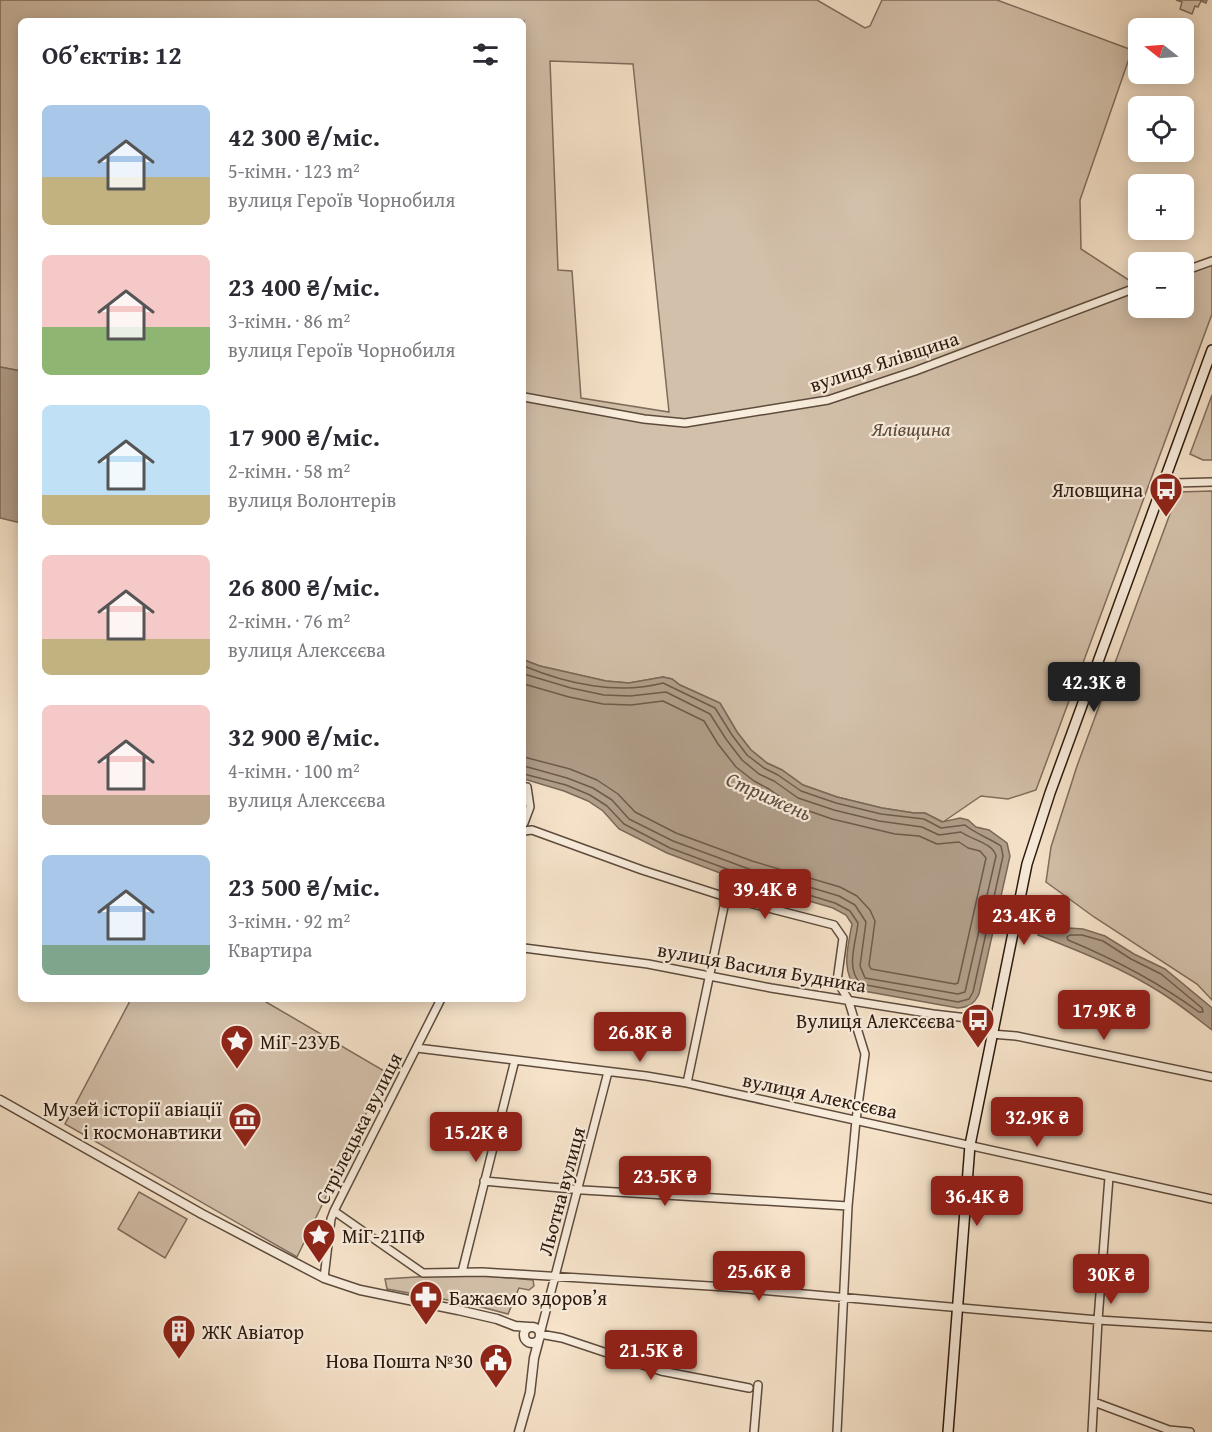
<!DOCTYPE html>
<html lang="uk">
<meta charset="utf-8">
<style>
body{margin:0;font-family:"Gentium Book Plus",serif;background:#f2f2f3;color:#2b2b33;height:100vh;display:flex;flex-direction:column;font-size:22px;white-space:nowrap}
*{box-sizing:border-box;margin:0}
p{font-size:20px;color:#7c7c81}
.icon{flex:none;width:33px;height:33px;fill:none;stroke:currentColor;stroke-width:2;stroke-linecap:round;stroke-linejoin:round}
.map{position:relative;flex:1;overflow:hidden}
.panel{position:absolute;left:18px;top:18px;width:508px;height:984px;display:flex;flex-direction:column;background:#fff;border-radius:9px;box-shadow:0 3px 15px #0003}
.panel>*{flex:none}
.needle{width:39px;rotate:287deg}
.controls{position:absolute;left:1128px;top:18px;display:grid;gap:12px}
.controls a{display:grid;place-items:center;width:66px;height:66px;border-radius:9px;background:#fff;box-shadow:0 3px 15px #0003;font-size:30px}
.price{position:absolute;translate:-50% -51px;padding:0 14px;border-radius:6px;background:#8f2418;color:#fff;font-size:20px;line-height:39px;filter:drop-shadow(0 2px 3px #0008)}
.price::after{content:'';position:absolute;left:50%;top:36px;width:18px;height:14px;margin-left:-9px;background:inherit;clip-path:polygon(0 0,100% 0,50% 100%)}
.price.selected{background:#222;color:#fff}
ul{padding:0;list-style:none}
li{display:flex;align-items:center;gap:18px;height:150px;padding:0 24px}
li span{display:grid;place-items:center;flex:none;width:168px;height:120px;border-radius:9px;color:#555}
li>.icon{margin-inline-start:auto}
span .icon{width:72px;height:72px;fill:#fffc;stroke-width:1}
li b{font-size:26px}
h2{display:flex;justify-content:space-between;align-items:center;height:72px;padding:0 24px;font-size:26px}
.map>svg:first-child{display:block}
.green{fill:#d3c0aa;stroke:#7f6c5c;stroke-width:1.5;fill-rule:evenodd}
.water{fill:#b19e8a;stroke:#7b6858;stroke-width:1.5}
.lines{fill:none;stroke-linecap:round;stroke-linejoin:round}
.shore{stroke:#6e5b4c;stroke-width:1.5}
.minor-casing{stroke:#5e4b3c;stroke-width:10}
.tertiary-casing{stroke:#5e4b3c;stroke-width:11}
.secondary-casing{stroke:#2b180d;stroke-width:12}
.minor{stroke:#f9eddd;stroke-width:7}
.tertiary{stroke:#f9eddd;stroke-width:8}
.secondary{stroke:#f9eddd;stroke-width:9}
.labels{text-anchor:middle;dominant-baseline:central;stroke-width:4.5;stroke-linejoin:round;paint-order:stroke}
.street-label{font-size:20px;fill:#2b180d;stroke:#f9eddd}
.park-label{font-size:20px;font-style:italic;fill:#5d4a3c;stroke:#f9eddd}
.poi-label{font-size:20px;fill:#2b180d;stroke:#f9eddd;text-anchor:end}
.water-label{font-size:21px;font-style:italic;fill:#614e3f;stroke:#f9eddd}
</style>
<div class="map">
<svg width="1212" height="1432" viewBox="0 0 1212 1432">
<rect width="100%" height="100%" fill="#f6e3ca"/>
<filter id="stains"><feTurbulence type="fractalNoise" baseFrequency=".00333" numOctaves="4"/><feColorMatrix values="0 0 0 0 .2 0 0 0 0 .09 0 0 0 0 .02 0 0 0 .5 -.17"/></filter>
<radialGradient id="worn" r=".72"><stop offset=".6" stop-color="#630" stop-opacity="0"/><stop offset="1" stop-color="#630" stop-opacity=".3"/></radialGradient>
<path class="green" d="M0,0H817L865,28L870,26L882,0H997L1132,50L1080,200L1081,249L1138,286V308H1184V273L1212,263V314L1036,790L1008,799L981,796L943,822L925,813H914L882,808L837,797L803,785L782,770L767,763L751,750L737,732L720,703L680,685L672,679L663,677L629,683L606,681L540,666L524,660V21H21V371L0,367ZM550,61L633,64L669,412L581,398L572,271L558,270Z
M1176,0H1207L1206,3L1201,1L1198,7L1195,6L1192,14L1180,9L1182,2Z
M1212,395V460H1203L1190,454Z
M1212,491V1000L1197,984L1094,917L1046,882L1051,847L1077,766L1178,492Z
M131,999H261L386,1072L297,1257L65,1124Z
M139,1192L187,1219L165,1258L118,1229Z
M463,1274L533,1280L534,1286L529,1290L519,1288L508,1314L470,1304L387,1289L385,1279Z"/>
<path class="water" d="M0,367L21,371V523L0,518Z
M524,660L540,666L606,681L629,683L663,677L672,679L680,685L720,703L737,732L751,750L767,763L782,770L803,785L837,797L882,808L914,813H925L942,822L960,818L968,820L976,827L989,830L1007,843L1010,856L979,994C974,1004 969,1007 958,1008L858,990C840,972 848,947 852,924L846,915L833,908L744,882L667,853L619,829L603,811L588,801L564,791L524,779Z
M1039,926L1083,929L1105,936L1134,954L1165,969L1212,1008V1030C1195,1017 1178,1003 1160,992C1122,968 1079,951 1038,935Z"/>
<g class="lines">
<path class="shore" d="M524,666C567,684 618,695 663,683L715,708L732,735L747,755L764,768L778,775L801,791L836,803L881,814L924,819L941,828L965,825C976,834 989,838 1001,846L1003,856L973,992L969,999L958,1002L861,984C845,969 856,943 858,923L850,911L835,903L746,876L670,848L624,824L607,806L590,795L566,785L524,774
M524,674L571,688L604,695L630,696L666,692L710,714L726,739L742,760L759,774L774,781L798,798L834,810L879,821L922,827L939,835L961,832C972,840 993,843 996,856L965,992L958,994L865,978L860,966L866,922L855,905L839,896L749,869L673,841L629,819L612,800L593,788L567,778L524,766
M524,684L569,697L603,704L631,705L663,701L704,721L718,744L736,767L754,781L769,789L792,805L832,819L895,834L919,836L937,844L959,842L968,848L980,851L986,858L958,983L955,984L871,969L869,965L875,921L870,910L857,896L840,887L752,861L676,833L635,812L618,794L597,780L570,769L524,757
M1070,935H1082L1103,941L1131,959L1161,974L1202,1008L1203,1012H1199C1158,982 1114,959 1068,940L1067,937Z"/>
<g class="minor-casing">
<path id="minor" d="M1184,271L1212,261
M524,397L644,419L685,423L828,400L915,371L1138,287
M1174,483L1212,482
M524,823L530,807L527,787
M524,831L532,830L642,870L726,897L834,925L843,938L837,981L848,999L865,1054L856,1120L848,1206L837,1432
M524,948L648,964L771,988L933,1014L994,1021
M991,1034L1016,1036L1212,1077
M417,1048L646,1076L687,1083L1212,1199
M608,1072L540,1334L562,1338L661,1371L749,1388
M687,1083L726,897
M484,1181L583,1190L848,1206
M334,1211L423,1273L482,1272L726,1287L1098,1320L1212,1327
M462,1272L515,1060
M324,1278L331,1219L334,1211L441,999
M1094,1402L1169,1430L1190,1432
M754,1432L758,1385
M1092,1432L1098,1320L1109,1177"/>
</g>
<g class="tertiary-casing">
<path id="tertiary" d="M0,1100L202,1214L324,1278L360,1290L458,1310L497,1319L515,1326L529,1327
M524 1335a8 8 0 1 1 16 0a8 8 0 1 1-16 0Z
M519,1432L530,1393L534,1358L539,1339"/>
</g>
<g class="secondary-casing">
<path id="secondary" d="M948,1432L970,1145L1027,864L1050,793L1212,350"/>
</g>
<use href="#minor" class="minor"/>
<use href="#tertiary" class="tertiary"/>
<use href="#secondary" class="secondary"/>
</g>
<defs>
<g id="bus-pin" transform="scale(1.725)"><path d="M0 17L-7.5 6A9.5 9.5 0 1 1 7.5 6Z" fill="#8f2418" stroke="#f9eddd"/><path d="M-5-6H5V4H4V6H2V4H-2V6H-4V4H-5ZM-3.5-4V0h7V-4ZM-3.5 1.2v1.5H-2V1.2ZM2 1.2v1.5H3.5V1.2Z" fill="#fff"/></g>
<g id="sight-pin" transform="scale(1.725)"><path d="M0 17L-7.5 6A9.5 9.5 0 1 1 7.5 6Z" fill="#8f2418" stroke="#f9eddd"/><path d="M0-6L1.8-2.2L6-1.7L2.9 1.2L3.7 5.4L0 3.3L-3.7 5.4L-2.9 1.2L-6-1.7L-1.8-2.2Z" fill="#fff"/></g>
<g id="museum-pin" transform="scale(1.725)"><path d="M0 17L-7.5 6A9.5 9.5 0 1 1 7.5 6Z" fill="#8f2418" stroke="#f9eddd"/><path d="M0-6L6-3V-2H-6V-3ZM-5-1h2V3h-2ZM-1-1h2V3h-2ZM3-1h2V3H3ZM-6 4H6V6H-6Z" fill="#fff"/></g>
<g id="pharmacy-pin" transform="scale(1.725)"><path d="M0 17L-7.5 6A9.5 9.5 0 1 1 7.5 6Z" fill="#8f2418" stroke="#f9eddd"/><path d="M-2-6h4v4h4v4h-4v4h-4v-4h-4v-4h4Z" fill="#fff"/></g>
<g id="building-pin" transform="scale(1.725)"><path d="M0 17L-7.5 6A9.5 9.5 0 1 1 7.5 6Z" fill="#8f2418" stroke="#f9eddd"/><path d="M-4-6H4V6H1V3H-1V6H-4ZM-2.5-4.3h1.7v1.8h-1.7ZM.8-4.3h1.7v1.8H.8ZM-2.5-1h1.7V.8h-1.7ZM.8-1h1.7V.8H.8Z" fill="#fff"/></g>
<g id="civic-pin" transform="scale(1.725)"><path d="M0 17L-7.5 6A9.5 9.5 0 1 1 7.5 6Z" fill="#8f2418" stroke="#f9eddd"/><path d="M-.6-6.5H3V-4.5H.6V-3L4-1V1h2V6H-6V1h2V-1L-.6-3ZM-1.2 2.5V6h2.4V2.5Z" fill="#fff"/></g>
</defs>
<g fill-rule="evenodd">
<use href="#bus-pin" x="1166" y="489"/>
<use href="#bus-pin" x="978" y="1020"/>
<use href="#sight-pin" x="237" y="1041"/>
<use href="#museum-pin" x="245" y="1119"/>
<use href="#sight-pin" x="319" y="1235"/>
<use href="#pharmacy-pin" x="426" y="1297"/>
<use href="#building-pin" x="179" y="1331"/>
<use href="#civic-pin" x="496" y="1360"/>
</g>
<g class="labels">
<g class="street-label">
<text transform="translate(884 361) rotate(-18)">вулиця Ялівщина</text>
<text transform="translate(762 967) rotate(10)">вулиця Василя Будника</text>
<text transform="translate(820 1095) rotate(12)">вулиця Алексєєва</text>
<text transform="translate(358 1128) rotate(-63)">Стрілецька вулиця</text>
<text transform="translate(561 1191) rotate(-75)">Льотна вулиця</text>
</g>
<g class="park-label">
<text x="911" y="428">Ялівщина</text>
</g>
<g class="poi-label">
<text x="1143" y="489">Яловщина</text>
<text x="955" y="1020">Вулиця Алексєєва</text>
<text x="260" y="1041" text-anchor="start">МіГ-23УБ</text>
<text x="222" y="1108">Музей історії авіації<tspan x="222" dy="23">і космонавтики</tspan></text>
<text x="342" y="1235" text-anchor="start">МіГ-21ПФ</text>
<text x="449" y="1297" text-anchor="start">Бажаємо здоров’я</text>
<text x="202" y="1331" text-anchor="start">ЖК Авіатор</text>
<text x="473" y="1360">Нова Пошта №30</text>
</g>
<g class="water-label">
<text transform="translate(769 796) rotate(24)">Стрижень</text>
</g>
</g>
<rect width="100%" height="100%" filter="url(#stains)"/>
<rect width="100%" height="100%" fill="url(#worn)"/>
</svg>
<div class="controls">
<a><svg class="needle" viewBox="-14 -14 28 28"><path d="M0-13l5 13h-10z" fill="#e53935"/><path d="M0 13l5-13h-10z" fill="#7c7c81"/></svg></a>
<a><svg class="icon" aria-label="locate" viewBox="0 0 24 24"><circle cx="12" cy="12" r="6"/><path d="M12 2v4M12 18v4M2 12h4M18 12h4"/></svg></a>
<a>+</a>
<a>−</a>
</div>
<b class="price selected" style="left:1094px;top:713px">42.3K ₴</b>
<b class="price" style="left:765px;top:920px">39.4K ₴</b>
<b class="price" style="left:1024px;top:946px">23.4K ₴</b>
<b class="price" style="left:1104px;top:1041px">17.9K ₴</b>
<b class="price" style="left:640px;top:1063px">26.8K ₴</b>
<b class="price" style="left:1037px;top:1148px">32.9K ₴</b>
<b class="price" style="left:476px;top:1163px">15.2K ₴</b>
<b class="price" style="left:665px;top:1207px">23.5K ₴</b>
<b class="price" style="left:977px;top:1227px">36.4K ₴</b>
<b class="price" style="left:759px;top:1302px">25.6K ₴</b>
<b class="price" style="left:1111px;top:1305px">30K ₴</b>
<b class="price" style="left:651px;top:1381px">21.5K ₴</b>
<section class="panel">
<h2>Об’єктів: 12<svg class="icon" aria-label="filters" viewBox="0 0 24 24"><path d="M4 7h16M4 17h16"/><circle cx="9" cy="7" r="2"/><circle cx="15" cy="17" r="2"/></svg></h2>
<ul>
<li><span style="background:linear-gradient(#a9c7e8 60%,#c2b280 0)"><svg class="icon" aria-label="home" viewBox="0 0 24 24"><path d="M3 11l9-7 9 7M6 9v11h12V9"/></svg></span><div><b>42 300 ₴/міс.</b><p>5-кімн. · 123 m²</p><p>вулиця Героїв Чорнобиля</p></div></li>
<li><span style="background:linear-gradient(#f6c9c9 60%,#8fb573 0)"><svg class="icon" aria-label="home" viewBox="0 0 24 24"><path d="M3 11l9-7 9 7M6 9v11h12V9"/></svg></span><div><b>23 400 ₴/міс.</b><p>3-кімн. · 86 m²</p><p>вулиця Героїв Чорнобиля</p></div></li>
<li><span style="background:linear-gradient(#bfe0f5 75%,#c2b280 0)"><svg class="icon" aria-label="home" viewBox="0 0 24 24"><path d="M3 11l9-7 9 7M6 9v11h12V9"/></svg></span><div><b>17 900 ₴/міс.</b><p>2-кімн. · 58 m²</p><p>вулиця Волонтерів</p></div></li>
<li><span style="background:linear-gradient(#f6c9c9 70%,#c2b280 0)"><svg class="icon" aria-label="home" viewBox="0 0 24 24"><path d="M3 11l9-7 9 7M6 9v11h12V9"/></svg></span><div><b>26 800 ₴/міс.</b><p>2-кімн. · 76 m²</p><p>вулиця Алексєєва</p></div></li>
<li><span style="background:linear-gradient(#f6c9c9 75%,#b9a48a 0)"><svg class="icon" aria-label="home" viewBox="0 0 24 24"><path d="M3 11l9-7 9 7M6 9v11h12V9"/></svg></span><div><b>32 900 ₴/міс.</b><p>4-кімн. · 100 m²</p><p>вулиця Алексєєва</p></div></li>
<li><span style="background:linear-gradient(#a9c7e8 75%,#7fa58c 0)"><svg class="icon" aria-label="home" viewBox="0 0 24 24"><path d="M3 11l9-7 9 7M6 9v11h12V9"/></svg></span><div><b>23 500 ₴/міс.</b><p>3-кімн. · 92 m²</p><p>Квартира</p></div></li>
</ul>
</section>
</div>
